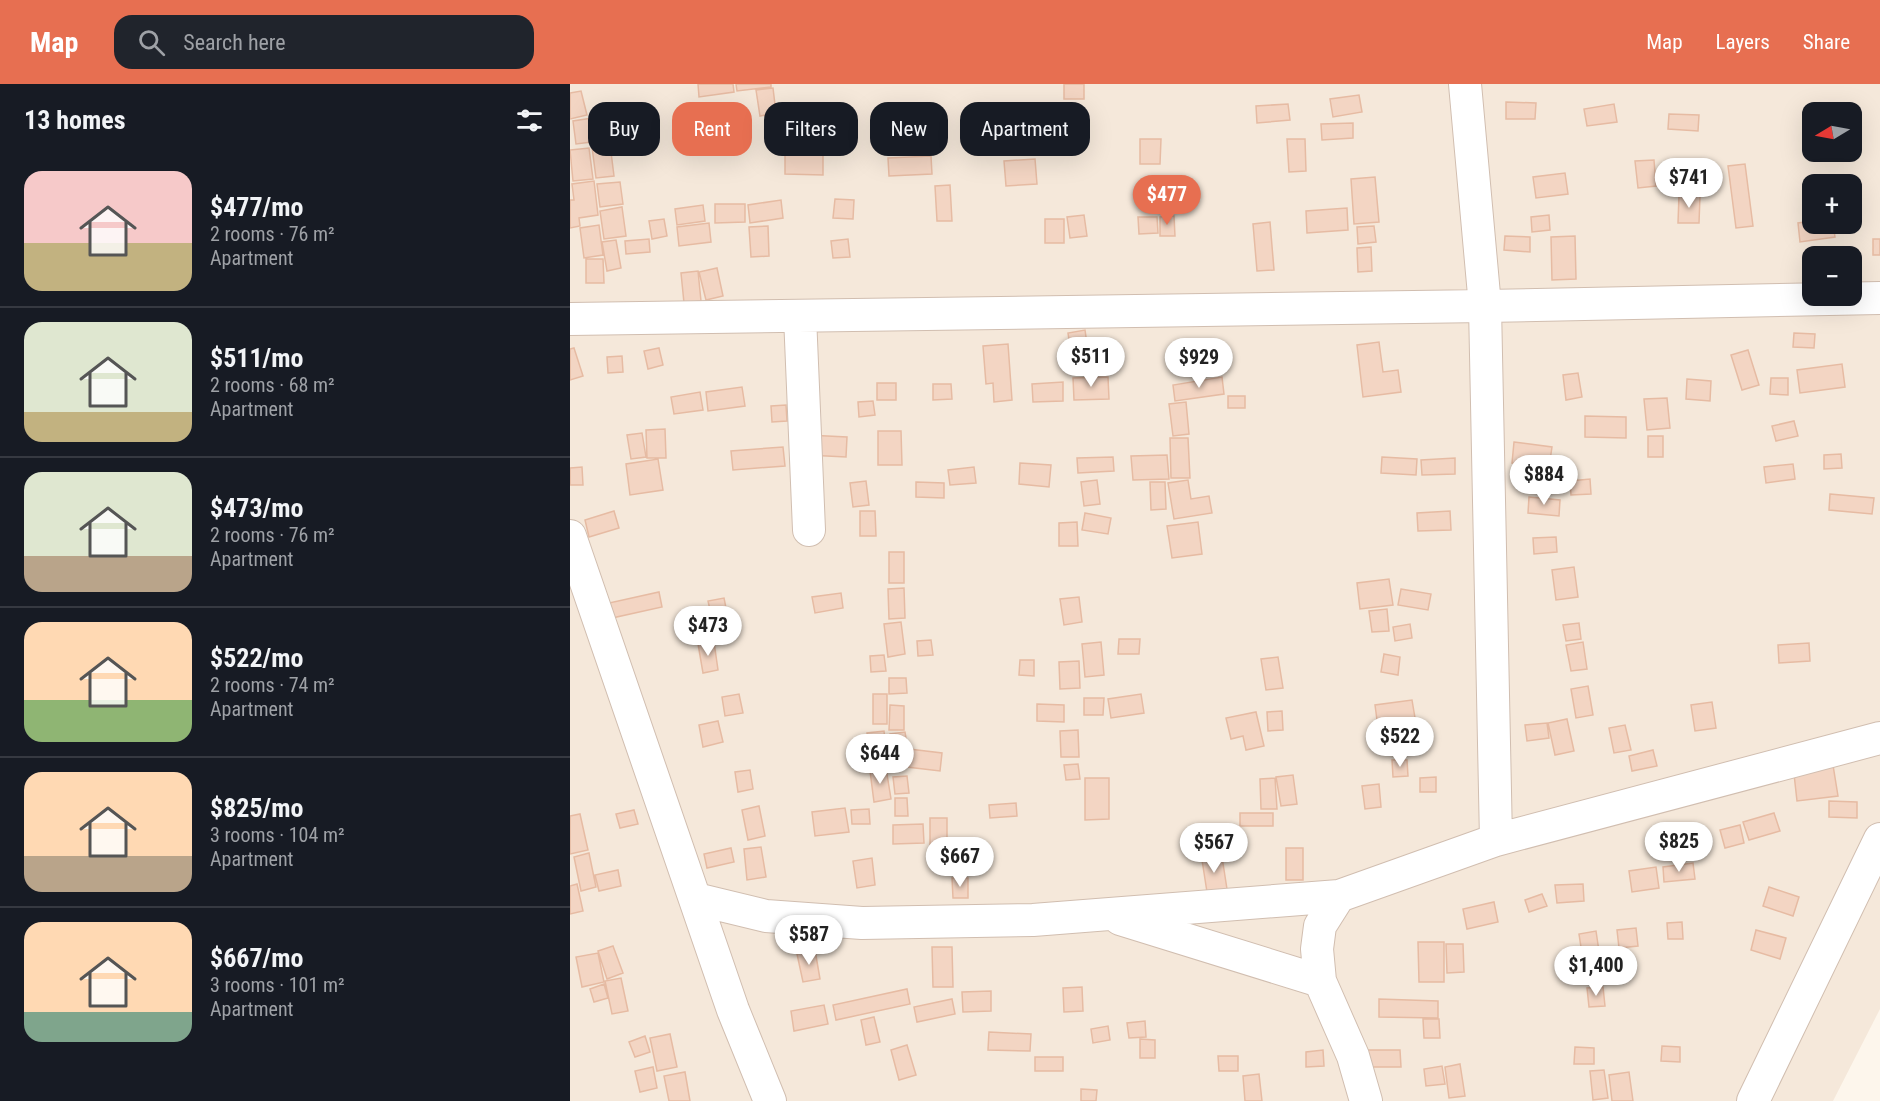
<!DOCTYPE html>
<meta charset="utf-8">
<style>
body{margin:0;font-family:"Roboto Condensed",sans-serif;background:#20242c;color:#f1f3f6;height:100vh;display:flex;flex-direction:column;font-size:22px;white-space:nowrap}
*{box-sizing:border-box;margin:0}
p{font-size:20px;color:#9ea1a6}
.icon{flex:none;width:33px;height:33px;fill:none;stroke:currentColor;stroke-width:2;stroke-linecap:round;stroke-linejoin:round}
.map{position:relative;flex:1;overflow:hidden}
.details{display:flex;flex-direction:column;background:#171b24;width:570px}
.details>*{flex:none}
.banner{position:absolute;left:18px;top:18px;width:570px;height:54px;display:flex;gap:12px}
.needle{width:39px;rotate:260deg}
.fabs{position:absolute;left:1232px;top:18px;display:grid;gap:12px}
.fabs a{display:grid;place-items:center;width:60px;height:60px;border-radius:12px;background:#171b24;box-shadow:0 6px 24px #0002;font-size:30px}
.price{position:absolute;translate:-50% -51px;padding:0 14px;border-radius:21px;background:#fff;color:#222;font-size:20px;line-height:39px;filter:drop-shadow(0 2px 3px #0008)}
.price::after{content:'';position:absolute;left:50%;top:36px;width:18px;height:14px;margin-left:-9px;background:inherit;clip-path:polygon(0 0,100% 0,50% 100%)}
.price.current{background:#e76f51;color:#fff}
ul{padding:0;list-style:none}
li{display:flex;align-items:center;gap:18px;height:150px;padding:0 24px}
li+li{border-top:2px solid #363941}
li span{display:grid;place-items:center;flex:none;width:168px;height:120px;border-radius:18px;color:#555}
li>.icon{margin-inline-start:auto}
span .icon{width:72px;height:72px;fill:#fffc;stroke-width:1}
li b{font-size:26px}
h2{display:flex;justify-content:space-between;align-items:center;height:72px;padding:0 24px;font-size:26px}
.tag{padding:0 21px;border-radius:18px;background:#171b24;box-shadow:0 6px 24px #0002;font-size:21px;line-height:54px}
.tag.current{background:#e76f51;color:#fff}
header{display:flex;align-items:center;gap:36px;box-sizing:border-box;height:84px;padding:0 30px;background:#e76f51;color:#fff}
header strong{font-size:28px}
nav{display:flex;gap:33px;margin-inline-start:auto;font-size:21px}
.search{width:420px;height:54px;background:#20242c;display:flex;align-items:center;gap:15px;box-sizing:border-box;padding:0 21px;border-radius:18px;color:#9ea1a6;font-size:22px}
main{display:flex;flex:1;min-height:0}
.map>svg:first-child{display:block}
.residential{fill:#f5e8da;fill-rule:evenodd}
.building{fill:#f3d5c3;stroke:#e6bba3;stroke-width:1.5}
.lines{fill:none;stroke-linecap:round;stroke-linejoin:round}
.minor-casing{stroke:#d1beb0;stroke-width:34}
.minor{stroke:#fff;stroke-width:32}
</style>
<header>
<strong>Map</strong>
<div class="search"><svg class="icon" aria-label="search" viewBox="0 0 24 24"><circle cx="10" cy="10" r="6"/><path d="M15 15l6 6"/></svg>Search here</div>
<nav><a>Map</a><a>Layers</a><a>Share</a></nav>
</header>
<main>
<section class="details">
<h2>13 homes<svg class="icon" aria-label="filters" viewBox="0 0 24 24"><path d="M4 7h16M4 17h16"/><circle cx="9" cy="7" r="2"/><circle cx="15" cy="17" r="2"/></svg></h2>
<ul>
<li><span style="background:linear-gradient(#f6c9c9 60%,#c2b280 0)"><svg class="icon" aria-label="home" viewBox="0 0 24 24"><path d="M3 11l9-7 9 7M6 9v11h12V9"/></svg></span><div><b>$477/mo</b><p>2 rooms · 76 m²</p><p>Apartment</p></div></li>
<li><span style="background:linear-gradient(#dfe7d0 75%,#c2b280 0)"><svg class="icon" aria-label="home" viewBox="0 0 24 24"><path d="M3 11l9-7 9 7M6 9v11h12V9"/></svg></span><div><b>$511/mo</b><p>2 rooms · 68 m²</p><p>Apartment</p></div></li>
<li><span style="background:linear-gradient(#dfe7d0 70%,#b9a48a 0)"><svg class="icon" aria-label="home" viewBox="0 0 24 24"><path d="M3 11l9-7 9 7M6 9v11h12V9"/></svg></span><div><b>$473/mo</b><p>2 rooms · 76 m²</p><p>Apartment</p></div></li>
<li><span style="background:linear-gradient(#ffd9b3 65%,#8fb573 0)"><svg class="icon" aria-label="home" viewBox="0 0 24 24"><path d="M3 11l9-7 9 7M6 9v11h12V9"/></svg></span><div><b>$522/mo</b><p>2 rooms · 74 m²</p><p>Apartment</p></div></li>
<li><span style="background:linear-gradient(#ffd9b3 70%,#b9a48a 0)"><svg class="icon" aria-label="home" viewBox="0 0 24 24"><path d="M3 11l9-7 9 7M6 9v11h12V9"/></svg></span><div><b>$825/mo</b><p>3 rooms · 104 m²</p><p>Apartment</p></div></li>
<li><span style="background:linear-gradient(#ffd9b3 75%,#7fa58c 0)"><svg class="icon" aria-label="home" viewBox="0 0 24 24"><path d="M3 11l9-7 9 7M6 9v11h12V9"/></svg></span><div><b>$667/mo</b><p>3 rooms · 101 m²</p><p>Apartment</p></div></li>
</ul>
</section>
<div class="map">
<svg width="1310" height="1017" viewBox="0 0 1310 1017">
<rect width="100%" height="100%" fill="#fdf6ec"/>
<path class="residential" d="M0,0H1310V925L1263,1017H0ZM1242,28H1281V68H1242ZM1242,100H1281V140H1242ZM1242,172H1281V212H1242Z"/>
<path class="building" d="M128,0H163L164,8L129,13Z
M166,0H201V3L167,7Z
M494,0H514V15H494Z
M203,4L206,29L190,32L186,6Z
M11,7L17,31L0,35V9Z
M789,11L792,28L763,33L760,15Z
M936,18L966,19L965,35H936Z
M718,20L720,36L687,39L686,22Z
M1044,20L1047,38L1017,42L1014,25Z
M1099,30L1129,31L1128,47L1098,45Z
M35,32L38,56L6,60L3,37Z
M783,39V54L752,56L751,40Z
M570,55H591L590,80H570Z
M717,55H735L736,87L719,88Z
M40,60L44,92L26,94L22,63Z
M19,64L23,95L3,97L0,66Z
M215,66L253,67V91L215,90Z
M361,72L362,90L319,92L318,74Z
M465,75L467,100L436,102L434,77Z
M1084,76L1086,102L1068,104L1065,77Z
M1175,80L1183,142L1166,144L1158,82Z
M995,89L998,110L966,114L963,93Z
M805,93L809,138L784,140L781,95Z
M24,97L28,131L9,134L10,142L0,144V116H4L2,100Z
M50,98L53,120L30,123L27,100Z
M380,101L382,137H367L365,102Z
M1109,111L1130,112L1129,139H1108Z
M265,115L284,116L283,135L263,134Z
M211,116L213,134L180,139L178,121Z
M145,120H175V138L145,139Z
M133,121L135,137L107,141L105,125Z
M52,123L56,152L34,155L30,127Z
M777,124L778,146L737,149L736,127Z
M514,131L517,152L500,154L497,133Z
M979,131L980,146L962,148L961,133Z
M604,132L605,152H590V133Z
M568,133H587L588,149L569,150Z
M94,135L97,152L82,155L79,137Z
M475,135H494V159H475Z
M1242,137V140H1263L1265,153L1230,158L1228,139Z
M700,138L704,186L687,187L683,140Z
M139,139L141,158L109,162L107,143Z
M29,141L33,171L14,174L10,144Z
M198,142L199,172L181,173L179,143Z
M804,142L806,158L788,160L787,143Z
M935,152L960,153V168L934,166Z
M1005,152L1006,195L982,196L981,153Z
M79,155L80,168L56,170L55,157Z
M278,155L280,173L263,174L261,157Z
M1303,155H1310V171H1303Z
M46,156L51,184L37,187L32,158Z
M801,163L802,187L788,188L787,164Z
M16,175H33L34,199H16Z
M147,184L153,212L136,216L129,188Z
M128,187L131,217L114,219L111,189Z
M515,246L519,274L502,276L498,249Z
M1224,249L1245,250L1244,264L1223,263Z
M809,258L813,288L828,286L831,308L793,313L787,261Z
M438,260L442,316L424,318L423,299L416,300L413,262Z
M4,264L13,292L0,296V265Z
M89,264L93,281L78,285L74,267Z
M1178,266L1189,301L1172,306L1161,271Z
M52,272L53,288L38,289L37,273Z
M1272,280L1275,303L1230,309L1227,286Z
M1008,289L1012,313L996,316L993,291Z
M538,293L539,315L504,316L503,294Z
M652,293L654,310L605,317L603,301Z
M1201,294H1218V311L1200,310Z
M1117,295L1141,297L1140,317L1116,315Z
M493,298V317L463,318L462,300Z
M307,299H326V316H307Z
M363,300H381L382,315L363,316Z
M172,303L175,322L138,327L136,308Z
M130,308L133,326L104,330L101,313Z
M658,312H675V324H658Z
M1097,314L1100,344L1077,346L1074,315Z
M303,317L305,331L289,333L288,318Z
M616,318L619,350L603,352L599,320Z
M216,321L217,337L202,338L201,322Z
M1015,332L1056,333V354L1015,353Z
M1224,337L1228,352L1206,357L1202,342Z
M95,345L96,374H77L76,346Z
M308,347H331L332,381H308Z
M72,349L76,373L61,375L57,351Z
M237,351L277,353L276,373L237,371Z
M1078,352H1093V373H1078Z
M600,354H618L620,394H601Z
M944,358L982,363L979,383L942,379Z
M213,363L215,382L163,386L161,367Z
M1271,370L1272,384L1254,385V371Z
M597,371L599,395L563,396L561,372Z
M543,373L544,387L508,389L507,374Z
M812,373L847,375L846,391L811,389Z
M885,374V390L852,391L851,376Z
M88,375L93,406L60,411L56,380Z
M450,379L481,381L479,403L449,400Z
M1223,380L1225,395L1196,399L1194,383Z
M12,383L13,401H0V384Z
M404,383L406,399L380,401L378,386Z
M1020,395L1021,410L1001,411L1000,397Z
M527,396L530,420L514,422L511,398Z
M618,396L621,415L639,412L642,429L604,435L598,399Z
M296,397L299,421L283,423L280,399Z
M346,398L374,399V414L346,413Z
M580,398H595L596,425L581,426Z
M1260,410L1304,414L1302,430L1259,426Z
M959,413L990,416L989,432L958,429Z
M44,427L49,444L19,453L15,436Z
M290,427H305L306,452H290Z
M880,427L881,446L848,447L847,429Z
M515,429L541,434L538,450L512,446Z
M507,438L508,462H489V439Z
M628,438L632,470L602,474L597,442Z
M986,453L987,468L964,470L963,454Z
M319,468H334V499H319Z
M1004,483L1008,513L986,516L982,486Z
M819,495L823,521L790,525L787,499Z
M334,504L335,534L319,535L318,505Z
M831,505L861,510L858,526L828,521Z
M89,508L92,523L42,534L39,519Z
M271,509L273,524L245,529L242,513Z
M509,513L512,538L494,541L490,515Z
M154,514L159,539L144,543L138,517Z
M817,525L819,547L802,548L799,527Z
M331,538L335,570L318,573L314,540Z
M1009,539L1011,555L996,557L993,541Z
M840,540L842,554L825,557L823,543Z
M158,543L161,557L146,560L144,545Z
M549,555H570L569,570H548Z
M361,556L363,571L348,572L347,557Z
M144,558L148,586L133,589L128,560Z
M531,558L534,591L515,593L512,560Z
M1013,558L1017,585L1001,587L996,561Z
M1239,559L1240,577L1209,579L1208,561Z
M814,570L830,573L828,591L811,588Z
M314,571L316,587L301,588L300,572Z
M708,573L713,604L696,606L691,575Z
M450,576H464V592L449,591Z
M509,577L510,604L490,605L489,578Z
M319,594H336L337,609L319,610Z
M1018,602L1023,631L1006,634L1001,605Z
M169,610L173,629L155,632L152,613Z
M303,610H317V640H303Z
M571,610L574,629L541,634L538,615Z
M514,614H534L533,631H514Z
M842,616L845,634L826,637L827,648L809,651L805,621Z
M1142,618L1146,644L1125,647L1121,621Z
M467,620L494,621V638L467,637Z
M320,621L334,622V646H319Z
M712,627L713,646L698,647L697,628Z
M686,628L694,662L676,666L673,652L661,655L656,634Z
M997,635L1004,667L985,671L978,639Z
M148,637L153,658L133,663L129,641Z
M977,639L979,654L957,657L955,641Z
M1055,641L1061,666L1044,669L1039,644Z
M508,646L509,673H491L490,647Z
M314,647L318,682L302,684L297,649Z
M335,648L338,666L323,668L320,650Z
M339,665L372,669L370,687L337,683Z
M1083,666L1087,682L1062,687L1059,672Z
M1262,675L1268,712L1227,717L1223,681Z
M822,676H837L838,692L823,693Z
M508,680L510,695L496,696L494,681Z
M316,684L321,715L304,718L300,687Z
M180,686L183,705L168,708L165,688Z
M723,691L727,720L711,722L706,693Z
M337,692L339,709L325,710L323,693Z
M866,693V708H850V694Z
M515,694H539V735L515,736Z
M705,694L707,725H691L690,695Z
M809,700L811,723L795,725L792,702Z
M325,714H337L338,732H325Z
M1259,717L1287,718V734L1259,733Z
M446,719L447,732L420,734L419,721Z
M189,722L195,752L178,756L172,726Z
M275,724L279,748L245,752L242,728Z
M299,725L300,740H282L281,726Z
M64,726L68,740L50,744L46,730Z
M670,729H703V742H670Z
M1204,729L1210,747L1179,756L1173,738Z
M10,730L18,766L0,770V732Z
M360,734H377V767H360Z
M353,740L354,759L323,760V741Z
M1170,741L1174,759L1155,764L1150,746Z
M191,763L196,793L177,796L174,765Z
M161,764L164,778L137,784L134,770Z
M716,764H733V796H716Z
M19,769L26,803L11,807L4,773Z
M652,773L657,805L637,808L632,776Z
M302,774L305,801L287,804L283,777Z
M1123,779L1125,795L1094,798L1093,783Z
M1086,783L1089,804L1062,808L1059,787Z
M48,786L51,802L29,807L25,791Z
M382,794H398V814H383Z
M7,800L13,827L0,830V802Z
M1013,800L1014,817L987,819L985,801Z
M1199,803L1229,813L1223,832L1193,822Z
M972,810L977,822L959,828L955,816Z
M924,818L928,838L897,845L893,825Z
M1112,838L1113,855H1098L1097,839Z
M1066,844L1068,862L1049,864L1047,846Z
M1186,846L1216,854L1210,875L1181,866Z
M1026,847L1030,874L1013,876L1009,850Z
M848,858H874V898H849Z
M876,860H893L894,888L877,889Z
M43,862L53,889L37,895L28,867Z
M362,863H382L383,903H363Z
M245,866L250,895L233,898L227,870Z
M28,869L34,898L12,903L6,873Z
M1031,877L1033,891L1019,892L1017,878Z
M51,894L58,927L42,930L35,897Z
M34,900L38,914L24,918L20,905Z
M512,903L513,927L494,928L493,904Z
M1033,903L1035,922L1019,923L1017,904Z
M337,905L340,920L266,936L263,921Z
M421,907V927L393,928L392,908Z
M382,915L385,930L347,938L344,923Z
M809,915L868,917V934L809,933Z
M254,921L258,940L224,947L221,927Z
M304,933L310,958L296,961L291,936Z
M853,935H869L870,954H854Z
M575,937L576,953L559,954L557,939Z
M538,942L540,956L523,959L521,945Z
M419,948L461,950L460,967L418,966Z
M100,950L107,983L87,987L80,954Z
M75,952L80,968L65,973L59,958Z
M570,955L585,956V974H570Z
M337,961L346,991L329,996L321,966Z
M1092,962L1110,963V978L1091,977Z
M1005,963L1024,964V980H1004Z
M753,966L754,982L736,983V968Z
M798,966H830L831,983H799Z
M648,972H668V987H649Z
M465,973H493V987H465Z
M890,980L895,1012L879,1014L875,983Z
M872,982L875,1000L856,1002L854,985Z
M83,983L87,1004L70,1008L65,987Z
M1034,986L1038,1014L1023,1016L1020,987Z
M115,988L120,1017H99L94,992Z
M1059,988L1063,1017H1042L1039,991Z
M689,990L692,1017H675L673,992Z
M511,1005L527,1006L526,1017H511Z"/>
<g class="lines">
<g class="minor-casing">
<path id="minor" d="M895,0L915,222L926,756
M230,232L239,446
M0,235L915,222L1310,214
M0,452L163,926L200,1017
M769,812L750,842L747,865L750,897L783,972L796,1017
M126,815L196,832L292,839L463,836L769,812L926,756L1310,654
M550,835L750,897
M1183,1017L1310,755"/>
</g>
<use href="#minor" class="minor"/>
</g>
</svg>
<div class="fabs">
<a><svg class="needle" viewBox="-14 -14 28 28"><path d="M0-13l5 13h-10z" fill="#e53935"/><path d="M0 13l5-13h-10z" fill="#9ea1a6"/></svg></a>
<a>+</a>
<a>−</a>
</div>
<b class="price" style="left:1119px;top:125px">$741</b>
<b class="price current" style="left:597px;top:142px">$477</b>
<b class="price" style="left:521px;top:304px">$511</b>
<b class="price" style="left:629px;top:305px">$929</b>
<b class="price" style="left:974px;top:422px">$884</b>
<b class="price" style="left:138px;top:573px">$473</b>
<b class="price" style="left:830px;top:684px">$522</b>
<b class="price" style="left:310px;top:701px">$644</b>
<b class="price" style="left:1109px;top:789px">$825</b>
<b class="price" style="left:644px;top:790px">$567</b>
<b class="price" style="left:390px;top:804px">$667</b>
<b class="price" style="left:239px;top:882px">$587</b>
<b class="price" style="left:1026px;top:913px">$1,400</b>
<div class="banner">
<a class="tag">Buy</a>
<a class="tag current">Rent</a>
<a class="tag">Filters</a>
<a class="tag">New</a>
<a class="tag">Apartment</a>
</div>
</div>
</main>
